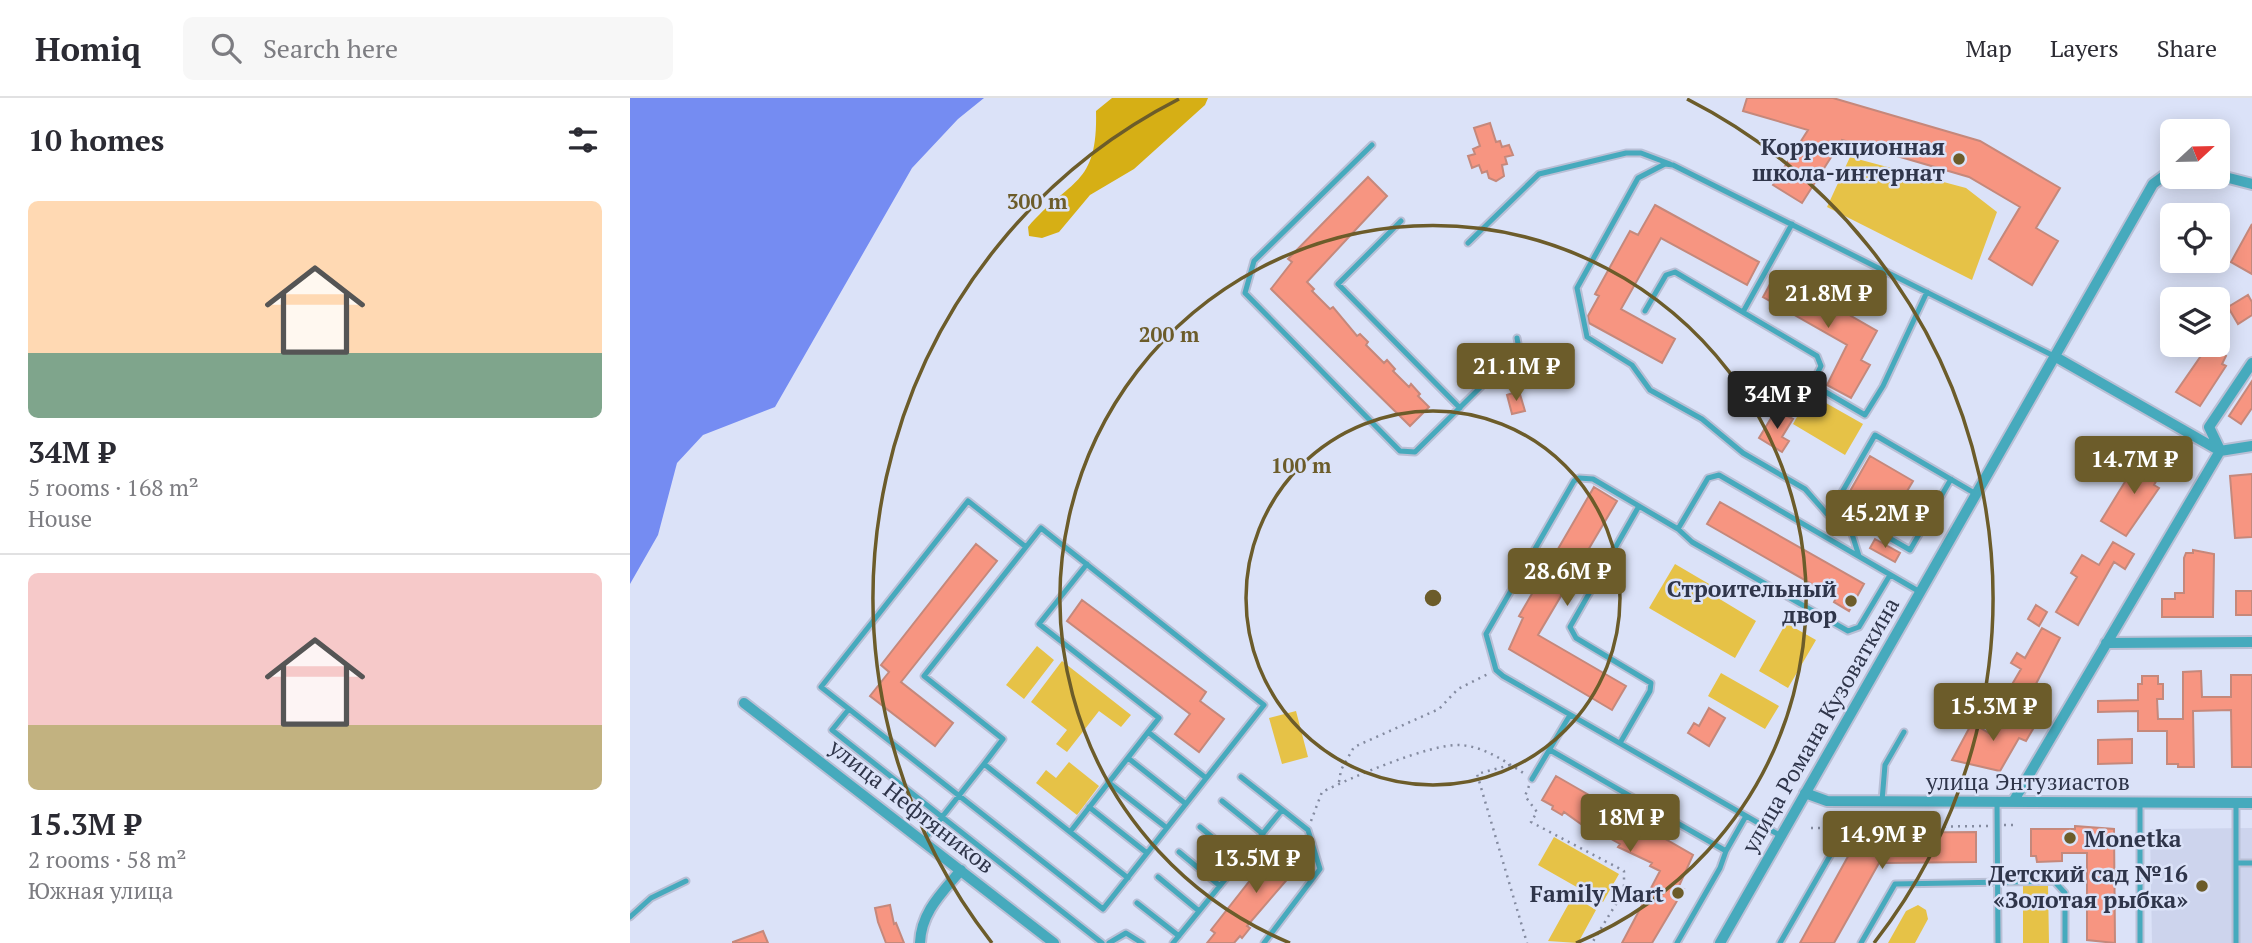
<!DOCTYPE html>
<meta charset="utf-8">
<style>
body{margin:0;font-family:"PT Serif",serif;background:#f7f7f7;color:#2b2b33;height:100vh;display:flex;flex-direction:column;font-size:26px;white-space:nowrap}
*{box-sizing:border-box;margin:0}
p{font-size:23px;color:#7c7c81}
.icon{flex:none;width:38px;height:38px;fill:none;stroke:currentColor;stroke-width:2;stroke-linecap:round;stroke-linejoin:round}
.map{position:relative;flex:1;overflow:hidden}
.details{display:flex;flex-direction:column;background:#fff;width:630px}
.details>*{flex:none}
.needle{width:46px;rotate:68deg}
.tools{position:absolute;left:1530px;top:21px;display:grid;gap:14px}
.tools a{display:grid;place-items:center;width:70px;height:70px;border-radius:10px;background:#fff;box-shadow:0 4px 18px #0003;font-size:35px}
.price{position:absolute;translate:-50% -60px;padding:0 16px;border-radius:7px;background:#6c5c2a;color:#fff;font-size:23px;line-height:46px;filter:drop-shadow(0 2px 4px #0008)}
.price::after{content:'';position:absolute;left:50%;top:42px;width:21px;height:16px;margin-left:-10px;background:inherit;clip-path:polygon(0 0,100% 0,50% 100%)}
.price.current{background:#222;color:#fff}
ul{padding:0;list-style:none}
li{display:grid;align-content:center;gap:14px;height:371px;padding:0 28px}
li+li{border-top:2px solid #e1e1e2}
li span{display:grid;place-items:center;height:217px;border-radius:10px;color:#555}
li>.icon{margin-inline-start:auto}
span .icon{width:126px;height:126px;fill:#fffc;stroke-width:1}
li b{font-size:30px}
h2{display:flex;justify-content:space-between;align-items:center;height:84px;padding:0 28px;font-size:30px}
header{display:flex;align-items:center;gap:42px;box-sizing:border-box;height:98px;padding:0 35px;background:#fff;border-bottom:2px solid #e1e1e2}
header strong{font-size:33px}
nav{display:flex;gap:38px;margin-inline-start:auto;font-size:24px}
.search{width:490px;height:63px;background:#f7f7f7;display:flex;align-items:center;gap:18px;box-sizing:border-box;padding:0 24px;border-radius:10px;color:#7c7c81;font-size:26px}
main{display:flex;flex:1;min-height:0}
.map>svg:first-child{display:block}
.built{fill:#cdd4ed}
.green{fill:#e6c247}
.forest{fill:#d6af15}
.water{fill:#758cf2}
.building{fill:#f79581;stroke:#c5887b;stroke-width:2}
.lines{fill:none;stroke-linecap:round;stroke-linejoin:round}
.service-casing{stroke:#b9bfd5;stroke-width:9}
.minor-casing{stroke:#b9bfd5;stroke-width:14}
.path{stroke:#848ba0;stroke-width:2.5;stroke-dasharray:2 5;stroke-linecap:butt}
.service{stroke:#46aabd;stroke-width:5}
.minor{stroke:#46aabd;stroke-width:10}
.ring{fill:none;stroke:#6c5c2a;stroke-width:3.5}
.poi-dot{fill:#6c5c2a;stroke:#dbe2f8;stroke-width:2.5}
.labels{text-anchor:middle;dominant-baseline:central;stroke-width:5;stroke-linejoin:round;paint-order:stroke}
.poi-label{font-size:23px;font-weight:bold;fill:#2f354a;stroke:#dbe2f8;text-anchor:end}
.street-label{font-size:23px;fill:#2f354a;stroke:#dbe2f8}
.centre{fill:#6c5c2a;stroke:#dbe2f8;stroke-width:3.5}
.ring-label{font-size:21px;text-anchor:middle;font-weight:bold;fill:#6c5c2a;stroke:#dbe2f8;stroke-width:5;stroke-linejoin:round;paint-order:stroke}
</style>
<header>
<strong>Homiq</strong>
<div class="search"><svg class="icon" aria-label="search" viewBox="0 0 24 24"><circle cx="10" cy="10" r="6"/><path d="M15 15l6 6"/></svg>Search here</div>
<nav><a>Map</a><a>Layers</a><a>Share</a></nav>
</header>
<main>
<section class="details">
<h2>10 homes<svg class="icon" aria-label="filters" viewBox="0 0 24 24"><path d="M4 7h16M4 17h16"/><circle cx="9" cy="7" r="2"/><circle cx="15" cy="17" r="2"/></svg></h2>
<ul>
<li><span style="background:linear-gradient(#ffd9b3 70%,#7fa58c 0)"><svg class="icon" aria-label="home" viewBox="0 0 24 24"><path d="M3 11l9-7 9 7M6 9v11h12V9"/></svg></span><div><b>34M ₽</b><p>5 rooms · 168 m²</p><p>House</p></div></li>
<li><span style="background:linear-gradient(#f6c9c9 70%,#c2b280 0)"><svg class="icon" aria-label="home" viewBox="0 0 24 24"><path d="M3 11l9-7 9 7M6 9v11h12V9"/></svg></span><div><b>15.3M ₽</b><p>2 rooms · 58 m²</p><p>Южная улица</p></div></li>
</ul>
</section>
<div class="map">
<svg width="1622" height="845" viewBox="0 0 1622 845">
<rect width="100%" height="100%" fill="#dbe2f8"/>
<path class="built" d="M1622,730V845H1522L1520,731Z"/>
<path class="green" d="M1220,59L1336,90L1367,114L1342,182L1197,109Z
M1180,296L1233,326L1215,357L1163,326Z
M1045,466L1091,493L1088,500L1126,523L1105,560L1019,510Z
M1156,525L1186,542L1158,590L1129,573Z
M407,548L424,562L394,601L376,587Z
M432,563L501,617L491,629L469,613L437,654L426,646L437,632L401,604Z
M1091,575L1149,608L1135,631L1078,598Z
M666,613L678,659L652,666L639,620Z
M439,664L469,688L447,717L406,685L416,672L426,680Z
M924,739L989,776L973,804L908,767Z
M1393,788H1418L1419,845H1393Z
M943,798L966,812L948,845L918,843Z
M1288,807L1296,812L1298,821L1285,845H1258L1276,813Z"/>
<path class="forest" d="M482,0H578L575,7L504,71L460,97L429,134L412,140L399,138L398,129C440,80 468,89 466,13Z"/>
<path class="water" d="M0,0H354L328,21L282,70L145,309L73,337L47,365L28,437L0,486Z"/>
<path class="building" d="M1117,0H1203L1350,43L1430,90L1406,130L1428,143L1402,187L1359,161L1390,109L1339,79L1212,42L1172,105L1143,87L1178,32L1113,13Z
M860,25L866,44L870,43L872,49L879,47L883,57L875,59L877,66L872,67L874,78L866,83L859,80L857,73L852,75L849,67L842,70L838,58L845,56L843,51L850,48L844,30Z
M738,79L757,98L677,184L684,191L682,193L700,211L703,209L727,238L730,236L738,244L736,247L754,265L757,262L765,271L763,273L779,289L781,286L790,296L788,298L799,309L780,328L641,191L662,164L658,161Z
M1025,107L1129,164L1117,187L1031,140L991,211L1045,241L1032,265L959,225L958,218L969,198L965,196L1000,133L1008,137Z
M1622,126V176L1601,164Z
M1146,175L1247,233L1231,262L1240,267L1221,300L1197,287L1217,247L1133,199Z
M1618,197L1622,204V217L1608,226L1598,209Z
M1581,249L1596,258L1592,266L1596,268L1570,308L1546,294L1573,255L1576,257Z
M1622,283V310L1611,326L1599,318Z
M889,293L895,313L882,316L877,297Z
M1146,312L1163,321L1152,339L1159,343L1152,354L1129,340Z
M1512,356L1534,369L1524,387L1529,390L1496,438L1471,423Z
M1240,358L1283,383L1257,427L1215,402Z
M1622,376V439L1605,440L1600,378Z
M964,389L987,403L908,537L996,588L982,612L879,551L893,520L889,518Z
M1090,404L1234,486L1219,513L1204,504L1206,500L1077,426Z
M1245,441L1270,455L1265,464L1240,450Z
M1483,444L1504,456L1495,471L1484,464L1448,527L1426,514L1447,479L1441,475L1452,457L1469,467Z
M346,446L367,463L271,584L323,625L305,648L240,598L259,574L251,567Z
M1563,452L1584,456L1583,519H1532V501H1545V495H1554V460L1556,455H1563Z
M1606,493H1622V517H1606Z
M452,502L576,594L570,603L594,621L569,654L545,636L560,616L437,523Z
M1406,507L1417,514L1409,528L1398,521Z
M1412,530L1430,540L1396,605L1377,595L1391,571L1381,565L1387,555L1395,560Z
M1571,573L1572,599H1601V577H1622V669H1602L1601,612L1563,613L1564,669H1548V666H1537V633H1508V613L1468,614V603L1508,602V586H1512V578H1528V586H1533V601H1527L1528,621H1553V574Z
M1079,610L1095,620L1079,648L1058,635L1064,625L1069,628Z
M1392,615L1407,624L1396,643L1389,640L1370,673L1322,662L1342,625L1359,635L1369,617L1386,626Z
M1502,641V665L1468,666V642Z
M926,678L1063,757L1049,788L1054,791L1022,845H992L1030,773L1020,768L1022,765L988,749L990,746L967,733L965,736L934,714L932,717L922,711L923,708L912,702Z
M1445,728L1484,731L1485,845L1457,842V755H1432V763L1407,764L1406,758H1401V731H1445Z
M1346,734V764L1249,765L1204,845H1170L1231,735Z
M651,743L672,759L665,769L667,770L617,828L620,830L612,840L610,838L604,845H577L585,835L581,832Z
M260,807L264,826L266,825L274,845H256L248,824L245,810Z
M133,833L138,845H103V844Z"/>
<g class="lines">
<g class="service-casing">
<path id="service" d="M742,47L624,163L615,195L770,353L785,354L889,251L887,240
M771,123L708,186L830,310
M838,145L909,76L996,55H1011L1040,66
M1015,213L1036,177L1045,174L1187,258L1191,268L1182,286L1235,317L1253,288L1297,194
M1113,214L1162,126
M1321,381L1280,452L1204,408L1245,337L1346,396
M338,403L396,449L411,430L634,607L473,811L191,589Z
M1048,431L1078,380L1089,377L1290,494
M1229,458L1221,433L1197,416L1175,391L1113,355L1072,321L1020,292L1002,267L957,239L947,190L1008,80L1035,66L1043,67L1424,258
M219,611L202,632L312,719L354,666L440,734L529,620L409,526L457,466
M518,634L576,680
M990,645L1020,593L1021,585L946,540L940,529L1009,408
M920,652L1096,753L1090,770L1047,845
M498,660L556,706
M354,666L373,641L294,578L396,449
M611,679L678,732L690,771L634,845
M902,681L940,617
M478,684L537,730
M592,703L633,736
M1252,703L1255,667L1274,634
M1367,704L1368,845
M1606,705V845
M459,709L517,755
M570,729L611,763
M440,734L498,780
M1151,738L873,578L866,572L856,536L944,383L949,380L963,381L1048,431L1062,444L1218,533L1229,529L1260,477
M293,743L312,719L472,845
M1096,753L1116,718
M549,754L590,788
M1606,765H1622
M528,779L569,813
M507,805L549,838
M0,819L21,800L56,783
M479,845L496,835L512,845
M543,845L652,712
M1150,845L1205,749
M1231,845L1265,786L1424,783L1435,795V845
M1510,845V705"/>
</g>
<g class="minor-casing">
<path id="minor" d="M1587,77L1622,86
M1424,258L1590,353
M1590,352L1579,329L1622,265
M1476,545L1622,544
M114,605L424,845
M1175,695L1197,703L1622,705
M1383,704L1590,353L1622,348
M290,845C291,814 312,795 331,772
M1090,845L1523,86L1542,72"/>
</g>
<path class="path" d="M880,667L847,676L897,845
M709,684L711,672L724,649L809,611L828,591L860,575
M899,688L895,698L907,714L901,724L994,773V793L962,845
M681,723L692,694C720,680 801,645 831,647C855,649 876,664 895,676
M1374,727H1383
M1181,730L1360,728"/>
<use href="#service" class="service"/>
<use href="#minor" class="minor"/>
</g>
<g class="ring">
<circle cx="803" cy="500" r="187"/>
<path d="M660 845A373 373 0 1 1 946 845"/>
<path d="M362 845A560 560 0 0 1 549 1M1057 1A560 560 0 0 1 1244 845"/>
</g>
<g class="poi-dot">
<circle cx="1329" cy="61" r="7"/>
<circle cx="1221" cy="503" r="7"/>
<circle cx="1440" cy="740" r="7"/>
<circle cx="1572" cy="788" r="7"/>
<circle cx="1048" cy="795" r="7"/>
</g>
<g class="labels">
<g class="poi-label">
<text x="1315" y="48">Коррекционная<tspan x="1315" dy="26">школа-интернат</tspan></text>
<text x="1207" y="490">Строительный<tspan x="1207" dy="26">двор</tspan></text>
<text x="1454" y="740" text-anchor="start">Monetka</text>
<text x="1558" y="775">Детский сад №16<tspan x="1558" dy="26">«Золотая рыбка»</tspan></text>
<text x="1034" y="795">Family Mart</text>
</g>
<g class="street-label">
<text transform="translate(1190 627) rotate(-60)">улица Романа Кузоваткина</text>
<text x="1398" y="683">улица Энтузиастов</text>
<text transform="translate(282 708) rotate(38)">улица Нефтяников</text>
</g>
</g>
<circle cx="803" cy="500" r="10" class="centre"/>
<g class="ring-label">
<text x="407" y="111">300 m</text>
<text x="539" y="244">200 m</text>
<text x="671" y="375">100 m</text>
</g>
</svg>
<div class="tools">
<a><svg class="needle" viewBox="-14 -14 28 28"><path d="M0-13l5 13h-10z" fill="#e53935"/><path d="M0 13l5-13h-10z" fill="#7c7c81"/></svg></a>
<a><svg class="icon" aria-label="locate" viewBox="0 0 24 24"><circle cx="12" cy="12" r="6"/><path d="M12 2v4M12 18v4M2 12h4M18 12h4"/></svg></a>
<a><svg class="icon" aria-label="layers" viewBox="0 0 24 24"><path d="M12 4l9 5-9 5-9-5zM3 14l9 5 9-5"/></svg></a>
</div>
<b class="price" style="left:1198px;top:232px">21.8M ₽</b>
<b class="price" style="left:886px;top:305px">21.1M ₽</b>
<b class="price current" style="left:1147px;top:333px">34M ₽</b>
<b class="price" style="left:1504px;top:398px">14.7M ₽</b>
<b class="price" style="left:1255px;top:452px">45.2M ₽</b>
<b class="price" style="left:937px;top:510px">28.6M ₽</b>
<b class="price" style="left:1363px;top:645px">15.3M ₽</b>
<b class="price" style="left:1000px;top:756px">18M ₽</b>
<b class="price" style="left:1252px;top:773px">14.9M ₽</b>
<b class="price" style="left:626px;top:797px">13.5M ₽</b>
</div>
</main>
